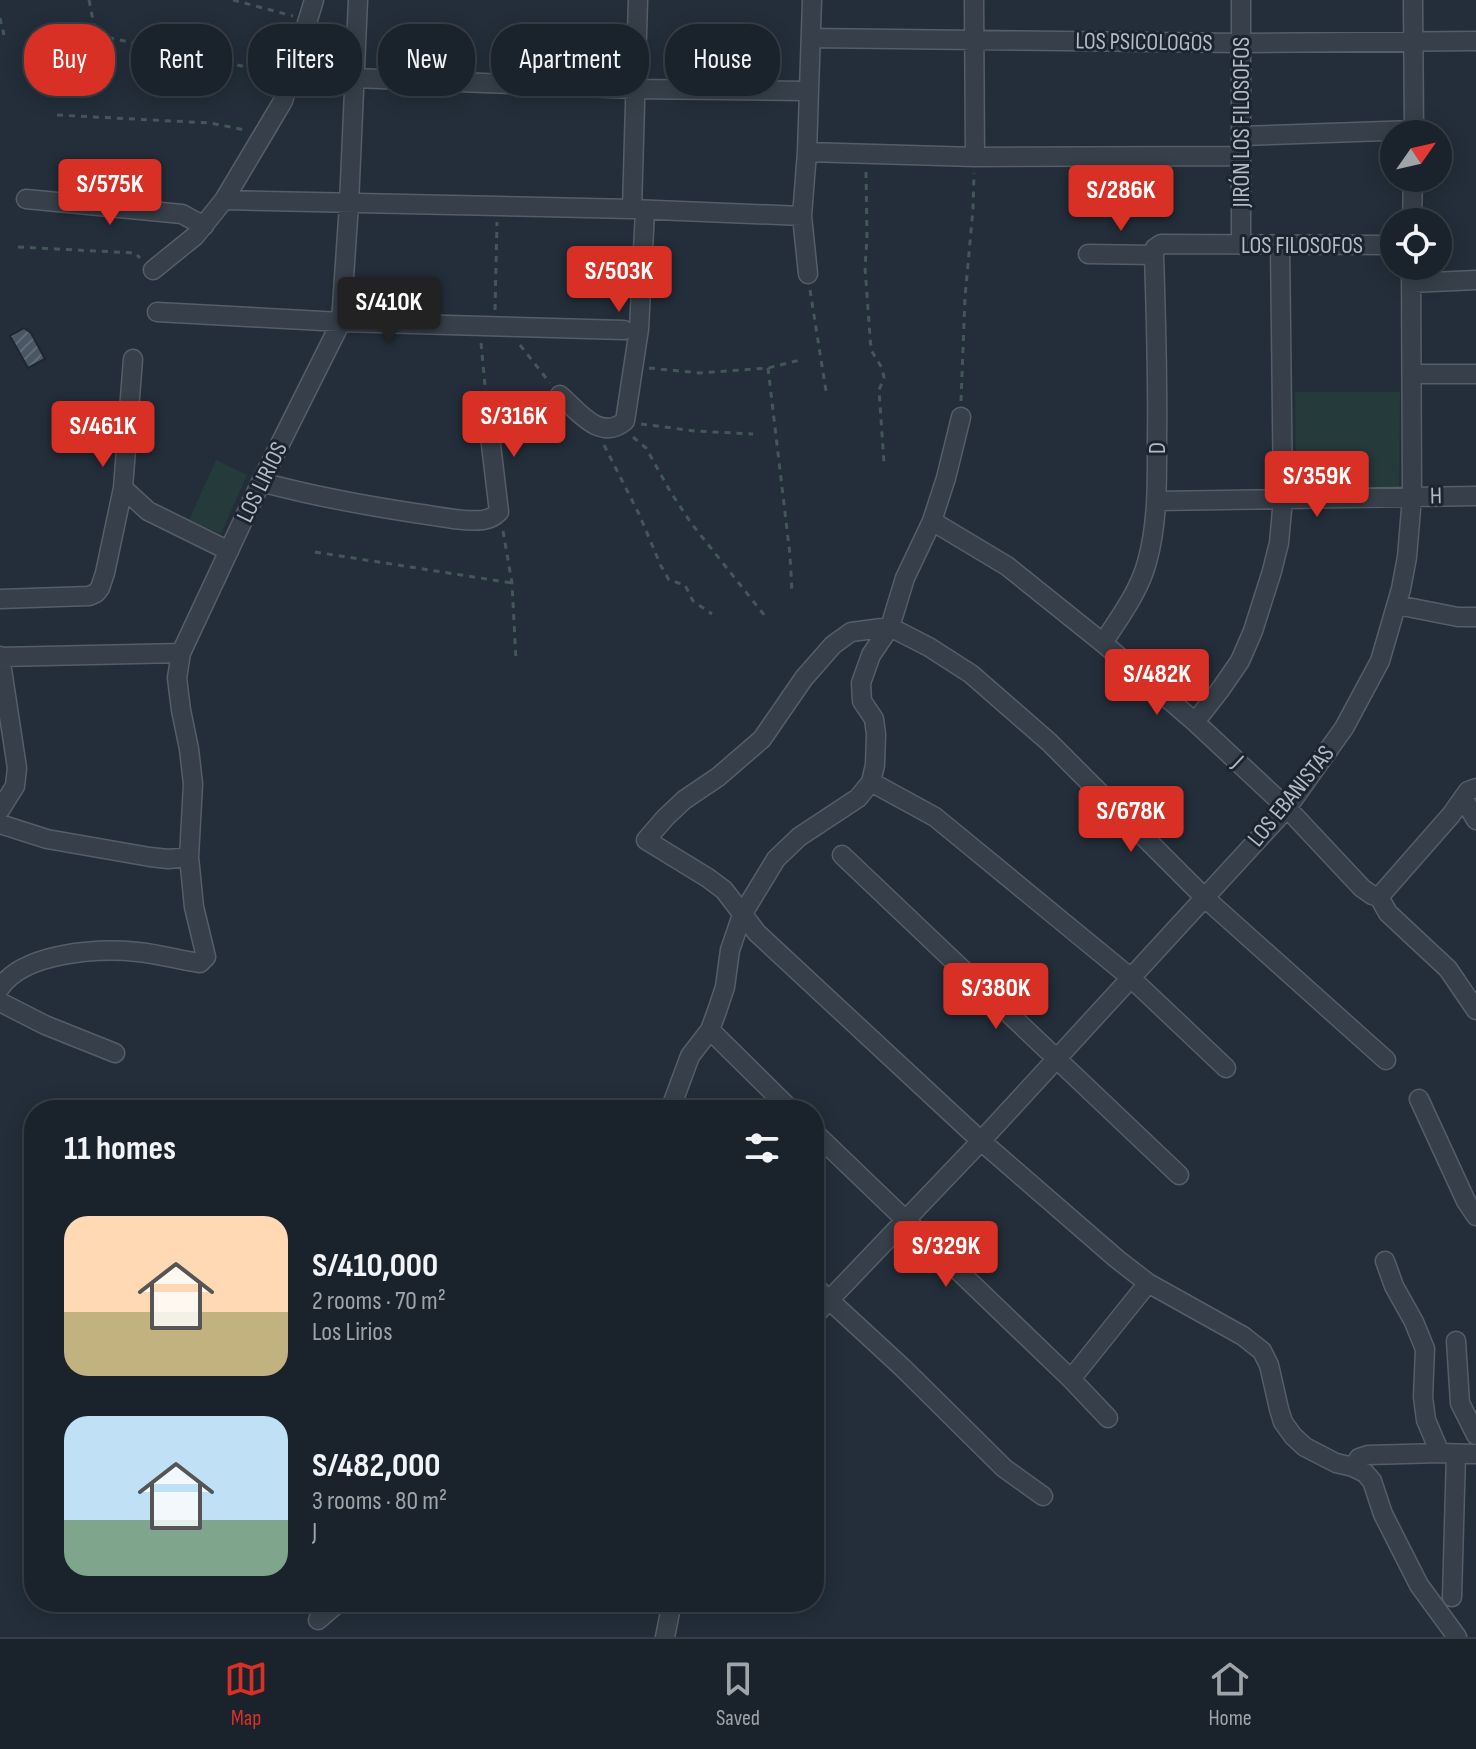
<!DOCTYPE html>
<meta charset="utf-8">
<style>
body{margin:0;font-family:"Sofia Sans Condensed",sans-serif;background:#272f38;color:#f1f3f6;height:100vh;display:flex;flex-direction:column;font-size:30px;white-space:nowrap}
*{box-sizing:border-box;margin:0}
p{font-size:26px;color:#9fa4a9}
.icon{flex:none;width:44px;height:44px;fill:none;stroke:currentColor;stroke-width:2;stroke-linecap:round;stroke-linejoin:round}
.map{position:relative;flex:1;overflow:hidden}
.side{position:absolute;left:24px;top:1100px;width:800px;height:512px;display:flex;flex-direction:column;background:#1a222c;border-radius:32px;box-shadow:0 4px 20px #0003,0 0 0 2px #383f48}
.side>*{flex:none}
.hud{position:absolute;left:24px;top:24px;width:800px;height:72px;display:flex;gap:16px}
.needle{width:52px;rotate:56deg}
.controls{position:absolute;left:1380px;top:120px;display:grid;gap:16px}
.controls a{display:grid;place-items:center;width:72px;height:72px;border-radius:50%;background:#1a222c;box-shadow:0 4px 20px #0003,0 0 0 2px #383f48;font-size:40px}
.price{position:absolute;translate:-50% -68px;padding:0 18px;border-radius:8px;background:#d93025;color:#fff;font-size:26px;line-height:52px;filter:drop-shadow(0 2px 4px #0008)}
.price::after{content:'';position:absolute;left:50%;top:48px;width:24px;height:18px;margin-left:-12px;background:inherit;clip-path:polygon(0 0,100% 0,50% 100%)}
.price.selected{background:#222;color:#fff}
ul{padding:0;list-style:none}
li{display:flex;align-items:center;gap:24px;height:200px;padding:0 40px}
li span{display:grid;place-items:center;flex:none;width:224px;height:160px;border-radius:24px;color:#555}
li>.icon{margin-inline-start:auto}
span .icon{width:96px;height:96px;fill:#fffc;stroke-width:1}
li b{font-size:34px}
h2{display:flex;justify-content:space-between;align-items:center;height:96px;padding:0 40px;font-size:34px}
.pill{padding:0 28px;border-radius:32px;background:#1a222c;box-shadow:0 4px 20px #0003,0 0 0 2px #383f48;font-size:28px;line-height:72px}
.pill.selected{background:#d93025;color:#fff}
.dock{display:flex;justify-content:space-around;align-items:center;height:112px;border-top:2px solid #383f48;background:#1a222c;font-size:22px;color:#9fa4a9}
.dock a{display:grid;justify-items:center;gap:4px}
.dock .selected{color:#d93025}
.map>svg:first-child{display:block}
.park{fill:#253a3b}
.building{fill:url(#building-hatch);stroke:#1e2731;stroke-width:2}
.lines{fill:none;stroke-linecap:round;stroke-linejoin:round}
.minor-casing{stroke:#555e68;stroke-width:21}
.path{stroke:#435758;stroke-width:3;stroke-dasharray:6 6;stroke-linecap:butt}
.minor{stroke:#37404a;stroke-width:18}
.labels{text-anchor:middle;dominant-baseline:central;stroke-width:6;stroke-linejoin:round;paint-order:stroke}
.street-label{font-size:24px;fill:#b2bbc6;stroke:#1c252f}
</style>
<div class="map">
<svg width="1476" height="1637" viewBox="0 0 1476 1637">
<defs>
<pattern id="building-hatch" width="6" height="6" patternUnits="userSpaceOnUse" patternTransform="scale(2)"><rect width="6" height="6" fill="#495663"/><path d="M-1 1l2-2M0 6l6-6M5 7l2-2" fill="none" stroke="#616c78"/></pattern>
</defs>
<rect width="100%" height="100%" fill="#232e3a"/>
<path class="park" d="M1295,392H1400L1399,495L1296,497Z
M216,460L247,475L221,534L189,520Z"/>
<path class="building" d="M24,328L31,333L45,359L28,368L10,336Z"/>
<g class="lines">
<g class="minor-casing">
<path id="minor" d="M974,0L975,157
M1241,0V245
M1413,0L1414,134
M811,38L1242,43L1476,41
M354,78L635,89L809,91
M1241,136L1414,130
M807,152L975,157L1241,156
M26,199L182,214L204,226
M224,200L632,209L802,216
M632,209L638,0
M1412,222L1413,178
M1088,254L1154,255
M153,270L195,236L224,200L264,133L283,101L314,0
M808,274L802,216L807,152L812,0
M1411,283L1476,280
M157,312L341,322L624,330
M1412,374H1476
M560,395C578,411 600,442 625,421L639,329L645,211
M261,482C313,496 367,506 421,514C441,517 463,522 483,520C490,519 494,517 499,512L487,411
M123,488L148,511L229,551
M1157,501L1476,496
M932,521L1007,566L1103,643L1195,722L1287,808L1362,888L1372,895L1379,897
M0,599L89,596L96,593L100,588L105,573L123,488L133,359
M1397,605L1458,617H1476
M1103,643C1119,618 1139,592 1147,562C1158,523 1157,481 1157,440C1158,378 1156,317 1154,255L1155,248L1161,244L1394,245
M0,656L17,768L15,786L0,810
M0,657L181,653
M1195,722L1220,690L1240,661L1253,631L1272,571L1279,543L1283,499L1280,245
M871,782L935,817L1131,978L1226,1068
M1463,798L1476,820
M0,824L47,839L150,857L168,859L189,857
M842,855L1179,1175
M1379,897L1388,913L1448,969L1476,1010
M1379,897L1451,815L1468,791L1476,788
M0,988C24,952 99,948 138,952C159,954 179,960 200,963L206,957L194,907L189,857L193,784L189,749L181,710L177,678L181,653L261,482L341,322L349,204L358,0
M0,1002L45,1025L115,1053
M710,1030L791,1110
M1386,1060L1205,898L1049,742L971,674L929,647L890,627L851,632L833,645L804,678L762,739L718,777L684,800L665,818L646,840L708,878L724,890L757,933L981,1141L1117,1259L1148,1283L1243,1336L1262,1351L1269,1365L1279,1409L1283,1422L1293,1436L1305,1447L1336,1463L1353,1467L1365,1473L1372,1481L1383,1514L1419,1585L1457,1637
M1419,1099L1466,1201L1476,1216
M670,1110L690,1056L710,1030L717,1011L725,987L730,950L742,915L776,859L799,837L858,798L871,782L875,765L876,734L874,719L862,701L861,683L871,655L890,627L905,578L932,521L946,478L961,417
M814,1132L1071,1379L1108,1418
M1385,1261L1394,1286L1414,1322L1425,1349L1423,1397L1426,1420L1440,1453
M814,1286L903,1368L1004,1468L1043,1496
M814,1316L981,1141L1287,808L1344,728L1380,661L1401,589L1407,557L1412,497L1411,266
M1456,1341L1460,1403L1476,1435
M1071,1379L1148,1283
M1353,1467L1359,1458L1368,1455L1440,1453L1476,1454
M1452,1597L1456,1454
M318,1620L339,1602
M665,1637L672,1602"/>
</g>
<path class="path" d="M89,0L96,35L275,73
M233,0L293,16
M0,18L4,35
M57,115L210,123L245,130
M866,172L867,238L865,267L871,350L882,368L884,378L879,390L884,463
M18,247L135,253L140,258
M810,290L826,391
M495,310L497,222
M481,343L486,396
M520,345L550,383
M649,368L700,373L768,368L800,360
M768,368L790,555L792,593
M961,401L965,297L973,209L974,173
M641,424L695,431L753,434
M633,437L646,448L670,491L691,523L765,616
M604,445L639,514L661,566L669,580L685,585L693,601L712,614
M503,531L512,583L516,661
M315,552L512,583"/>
<use href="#minor" class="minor"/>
</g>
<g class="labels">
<g class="street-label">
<text transform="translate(1144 42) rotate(1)">LOS PSICOLOGOS</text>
<text transform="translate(1241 122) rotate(-90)">JIRÓN LOS FILOSOFOS</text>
<text x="1302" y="245">LOS FILOSOFOS</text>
<text transform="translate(1157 448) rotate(-90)">D</text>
<text transform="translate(262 482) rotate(-64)">LOS LIRIOS</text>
<text transform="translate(1436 496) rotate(-1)">H</text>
<text transform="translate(1238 762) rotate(43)">J</text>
<text transform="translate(1291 796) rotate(-51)">LOS EBANISTAS</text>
</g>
</g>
</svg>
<div class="controls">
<a><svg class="needle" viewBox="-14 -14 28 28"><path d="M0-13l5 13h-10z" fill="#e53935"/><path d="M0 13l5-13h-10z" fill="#9fa4a9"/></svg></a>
<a><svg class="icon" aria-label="locate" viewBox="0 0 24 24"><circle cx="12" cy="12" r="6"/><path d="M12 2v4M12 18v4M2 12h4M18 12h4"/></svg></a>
</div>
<b class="price" style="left:110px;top:227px">S/575K</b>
<b class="price" style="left:1121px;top:233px">S/286K</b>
<b class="price" style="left:619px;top:314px">S/503K</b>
<b class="price selected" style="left:389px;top:345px">S/410K</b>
<b class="price" style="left:514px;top:459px">S/316K</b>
<b class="price" style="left:103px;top:469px">S/461K</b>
<b class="price" style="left:1317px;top:519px">S/359K</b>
<b class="price" style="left:1157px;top:717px">S/482K</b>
<b class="price" style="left:1131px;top:854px">S/678K</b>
<b class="price" style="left:996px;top:1031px">S/380K</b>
<b class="price" style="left:946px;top:1289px">S/329K</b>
<div class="hud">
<a class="pill selected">Buy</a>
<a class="pill">Rent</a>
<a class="pill">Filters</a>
<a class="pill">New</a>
<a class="pill">Apartment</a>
<a class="pill">House</a>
</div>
<section class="side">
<h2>11 homes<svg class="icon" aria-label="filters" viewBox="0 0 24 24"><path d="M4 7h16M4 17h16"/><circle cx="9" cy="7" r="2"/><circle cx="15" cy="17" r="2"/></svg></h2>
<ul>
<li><span style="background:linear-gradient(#ffd9b3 60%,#c2b280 0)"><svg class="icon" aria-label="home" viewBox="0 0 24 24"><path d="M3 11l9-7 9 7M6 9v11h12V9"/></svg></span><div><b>S/410,000</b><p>2 rooms · 70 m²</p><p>Los Lirios</p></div></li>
<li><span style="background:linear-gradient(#bfe0f5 65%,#7fa58c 0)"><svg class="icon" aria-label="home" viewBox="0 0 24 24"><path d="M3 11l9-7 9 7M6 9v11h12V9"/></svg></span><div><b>S/482,000</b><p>3 rooms · 80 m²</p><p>J</p></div></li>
</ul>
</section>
</div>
<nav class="dock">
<a class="selected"><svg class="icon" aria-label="map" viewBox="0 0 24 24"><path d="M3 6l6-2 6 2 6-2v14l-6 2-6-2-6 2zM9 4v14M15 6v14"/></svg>Map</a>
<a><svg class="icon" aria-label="saved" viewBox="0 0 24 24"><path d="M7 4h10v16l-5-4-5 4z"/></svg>Saved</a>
<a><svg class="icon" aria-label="home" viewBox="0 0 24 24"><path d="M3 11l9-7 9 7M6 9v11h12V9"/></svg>Home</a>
</nav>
